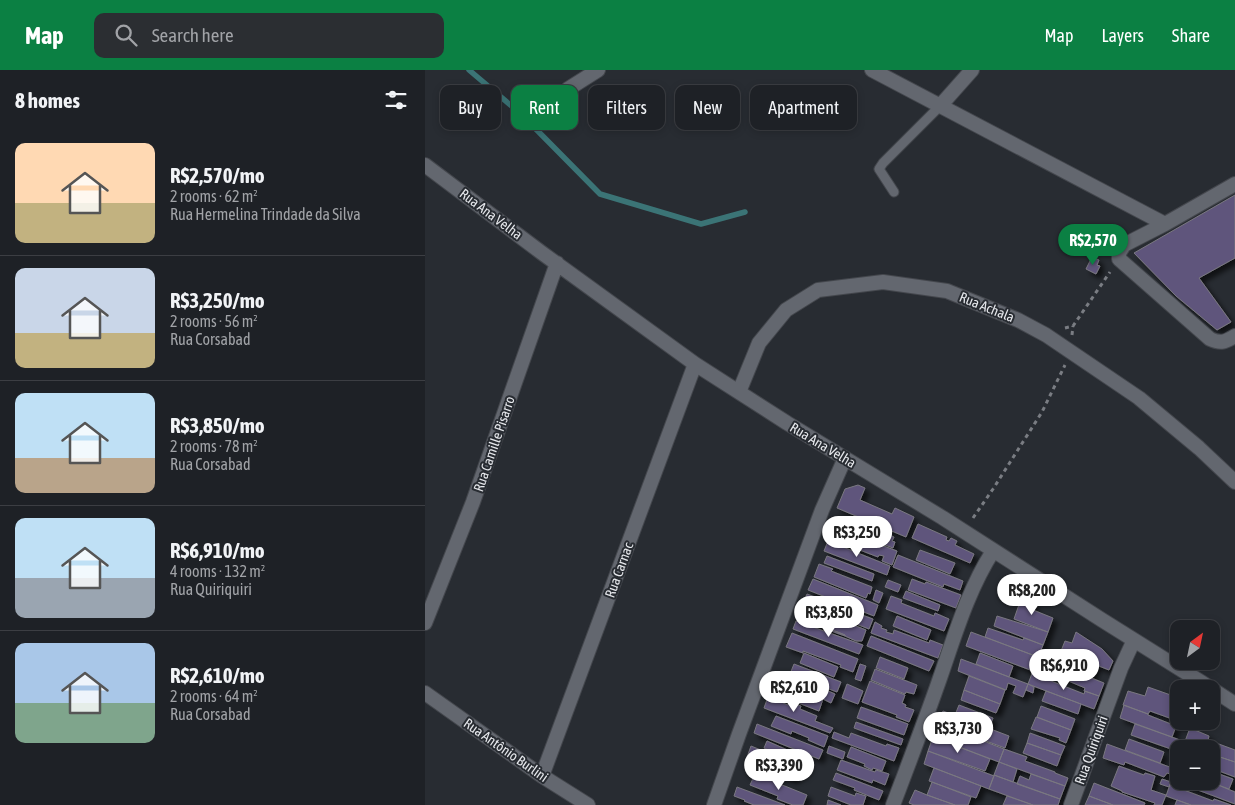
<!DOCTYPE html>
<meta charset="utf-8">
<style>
body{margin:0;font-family:"Asap Condensed",sans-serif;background:#2b2e32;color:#f1f3f6;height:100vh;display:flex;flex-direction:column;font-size:19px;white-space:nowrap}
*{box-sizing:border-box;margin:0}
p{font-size:16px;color:#a1a3a7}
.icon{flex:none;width:28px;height:28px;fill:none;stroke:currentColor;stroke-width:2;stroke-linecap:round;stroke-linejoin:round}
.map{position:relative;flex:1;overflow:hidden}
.sheet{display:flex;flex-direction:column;background:#1e2126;width:425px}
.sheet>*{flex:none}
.guide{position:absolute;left:15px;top:15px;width:475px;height:45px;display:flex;gap:10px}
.needle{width:32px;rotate:33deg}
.fabs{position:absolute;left:745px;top:550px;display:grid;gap:10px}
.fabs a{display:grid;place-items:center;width:50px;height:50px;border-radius:10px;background:#1e2126;box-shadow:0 2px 8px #0003,0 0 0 1px #3c3e43;font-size:25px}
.price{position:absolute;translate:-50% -42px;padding:0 11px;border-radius:18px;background:#fff;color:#222;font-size:16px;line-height:32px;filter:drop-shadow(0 1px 2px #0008)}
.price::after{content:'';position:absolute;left:50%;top:30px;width:15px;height:11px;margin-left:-8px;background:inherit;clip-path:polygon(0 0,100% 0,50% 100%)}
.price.on{background:#0b8043;color:#fff}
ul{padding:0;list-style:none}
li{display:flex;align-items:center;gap:15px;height:125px;padding:0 15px}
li+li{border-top:1px solid #3c3e43}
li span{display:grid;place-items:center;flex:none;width:140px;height:100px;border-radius:10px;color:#555}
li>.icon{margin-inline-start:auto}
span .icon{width:60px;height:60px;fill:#fffc;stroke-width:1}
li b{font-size:21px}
h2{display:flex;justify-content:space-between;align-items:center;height:60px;padding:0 15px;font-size:21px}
.pill{padding:0 18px;border-radius:10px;background:#1e2126;box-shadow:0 2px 8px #0003,0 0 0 1px #3c3e43;font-size:18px;line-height:45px}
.pill.on{background:#0b8043;color:#fff}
header{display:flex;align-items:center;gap:30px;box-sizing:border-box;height:70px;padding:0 25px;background:#0b8043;color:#fff}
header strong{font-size:24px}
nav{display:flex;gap:28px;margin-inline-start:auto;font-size:18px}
.search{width:350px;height:45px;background:#2b2e32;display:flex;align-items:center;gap:12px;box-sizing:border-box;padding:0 18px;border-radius:10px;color:#a1a3a7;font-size:19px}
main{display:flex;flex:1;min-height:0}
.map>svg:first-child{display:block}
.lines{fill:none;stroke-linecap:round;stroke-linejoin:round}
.stream{stroke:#3b7476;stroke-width:5.5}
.building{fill:#5f557b;stroke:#7a7881;filter:url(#shadow)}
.service-casing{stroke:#44474d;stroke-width:11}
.minor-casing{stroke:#44474d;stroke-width:16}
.path{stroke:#7a7d83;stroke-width:3;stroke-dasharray:4 4;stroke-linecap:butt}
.service{stroke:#63676f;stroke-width:9}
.minor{stroke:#63676f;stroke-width:14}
.labels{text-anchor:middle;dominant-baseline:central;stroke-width:4;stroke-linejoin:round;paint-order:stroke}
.street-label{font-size:14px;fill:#e7e9ed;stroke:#282c32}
</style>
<header>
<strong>Map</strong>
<div class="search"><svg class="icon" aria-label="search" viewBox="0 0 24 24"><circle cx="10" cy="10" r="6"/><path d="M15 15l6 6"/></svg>Search here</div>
<nav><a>Map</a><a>Layers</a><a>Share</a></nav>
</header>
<main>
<section class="sheet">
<h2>8 homes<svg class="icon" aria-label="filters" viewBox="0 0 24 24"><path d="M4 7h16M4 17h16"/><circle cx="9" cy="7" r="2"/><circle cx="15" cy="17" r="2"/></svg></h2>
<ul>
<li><span style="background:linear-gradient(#ffd9b3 60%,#c2b280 0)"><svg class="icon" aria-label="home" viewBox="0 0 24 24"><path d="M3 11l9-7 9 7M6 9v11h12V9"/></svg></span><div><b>R$2,570/mo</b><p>2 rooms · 62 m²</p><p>Rua Hermelina Trindade da Silva</p></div></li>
<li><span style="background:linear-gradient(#c9d6e8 65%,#c2b280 0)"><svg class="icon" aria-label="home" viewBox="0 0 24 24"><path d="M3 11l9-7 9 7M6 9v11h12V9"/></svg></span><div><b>R$3,250/mo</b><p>2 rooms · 56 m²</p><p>Rua Corsabad</p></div></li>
<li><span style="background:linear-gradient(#bfe0f5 65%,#b9a48a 0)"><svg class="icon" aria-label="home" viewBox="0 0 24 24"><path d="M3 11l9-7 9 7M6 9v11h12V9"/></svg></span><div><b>R$3,850/mo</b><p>2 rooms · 78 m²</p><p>Rua Corsabad</p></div></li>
<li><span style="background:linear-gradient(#bfe0f5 60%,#9aa5b1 0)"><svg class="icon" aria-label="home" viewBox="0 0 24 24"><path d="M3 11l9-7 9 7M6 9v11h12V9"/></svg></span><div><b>R$6,910/mo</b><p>4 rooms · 132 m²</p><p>Rua Quiriquiri</p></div></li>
<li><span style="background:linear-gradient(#a9c7e8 60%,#7fa58c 0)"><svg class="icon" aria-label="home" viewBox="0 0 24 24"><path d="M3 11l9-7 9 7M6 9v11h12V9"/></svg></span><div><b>R$2,610/mo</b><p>2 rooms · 64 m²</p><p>Rua Corsabad</p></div></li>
</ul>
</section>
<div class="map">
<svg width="810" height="735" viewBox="0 0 810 735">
<defs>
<filter id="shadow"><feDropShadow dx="4.5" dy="4.5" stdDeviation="2.5" flood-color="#0009"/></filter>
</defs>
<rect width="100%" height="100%" fill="#282c32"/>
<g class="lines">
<path class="stream" d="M44,0L96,44L175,124L276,154L320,142"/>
</g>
<path class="building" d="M810,125V188L774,208L806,252L792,260L751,226L709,183Z
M667,187L674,190L672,195L675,196L671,204L661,199Z
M433,415L440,418L435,430L467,444L470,438L489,447L481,467L412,438L420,419Z
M426,449L469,467L467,471L470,472L468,478L421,460Z
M493,454L522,467L521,470L524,471L526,468L532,471L530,475L549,484L545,493L487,468Z
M406,456L472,481L467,495L457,491L459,486L454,485L453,487L414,472V474L401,470Z
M403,471L465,496L462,505L399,481Z
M495,480L530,493L525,504L491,490Z
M473,485L538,511L535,520L519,514L518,517L468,497Z
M402,486L449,504L447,511L399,493Z
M394,494L408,499L406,501L447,517L445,524L443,523L441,528L389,507Z
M388,509L453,535L449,546L383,520Z
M487,509L500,514L501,512L536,525L531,538L483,520Z
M463,510L476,515L473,522L460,517Z
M451,520L458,523L454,533L448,530Z
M481,521L515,535L513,541L478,528Z
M382,524L430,542L429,547L436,549L437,545L448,549L444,559L378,533Z
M466,526L477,530L476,533L509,546L510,543L524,549L519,561L461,539Z
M597,526L610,536L608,540L628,548L623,562L589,549Z
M376,534L441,560L437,571H431L420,566V565L385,551L384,553L370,547Z
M472,546L506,560L502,570L468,556Z
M572,546L623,562L618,575L569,556Z
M371,551L438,575L434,584L368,559Z
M385,551L420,565V566L384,553Z
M450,552L457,556L456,558L462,560L461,562L468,564L469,560L504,573L505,570L518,575L513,588L446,563Z
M563,558L598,570L599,568L618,575L613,587L560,567Z
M546,562L613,587L608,601L541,576Z
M651,562L677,579L688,591L684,600L636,581L640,571L647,573Z
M367,563L433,589L428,602L415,597L416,595L378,581V583L361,577Z
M446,566L509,591L504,601L442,576Z
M379,583L413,597L409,607L375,593Z
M555,583L588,596L584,607L551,594Z
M636,583L671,596L666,608L631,594Z
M455,587L483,598L479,609L451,598Z
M536,589L603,614L598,627L588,623L591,616L583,613L581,620L533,601Z
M369,594L416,612L412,622L365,604Z
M435,594L441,596L436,611L430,609Z
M631,594L679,613L674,626L659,621L660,618L627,604Z
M450,599L492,615L489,624L481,622L480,624L446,610Z
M608,601L614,604L613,607L615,608L616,607L659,624L660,621L674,626L669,639L603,614Z
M367,606L401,619V620L410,624L406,633L398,629L394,641L358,627Z
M544,606L580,620L575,634L539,620Z
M445,611L480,625L477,633L481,635L480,637L489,640L484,652L471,647L472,645L437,632Z
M422,614L438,621L433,634L417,628Z
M603,614L609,617L608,623L601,620Z
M723,617L754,628V651H769L767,659L750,653V650L725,641L723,644L698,635L703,621L720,626Z
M539,620L575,634L571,643L536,630Z
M621,621L656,634L653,644L617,631Z
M344,624L359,630L358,633L363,635L364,632L376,636L375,639L392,646L390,651L408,658L405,663L339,638Z
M534,635L568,648L564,658L530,645Z
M699,635L723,644V645L751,656L747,667L695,648Z
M616,636L650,649L646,660L612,647Z
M436,637L483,654L479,665L432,648Z
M518,641L584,666L580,678L512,653Z
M351,646L403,666L399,677L383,670L384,668L367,661L366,664L346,656Z
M611,647L646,660L641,673L634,670L635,668L606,659Z
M431,652L478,669L476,675L429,658Z
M512,653L579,679L574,692L508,667Z
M332,654L398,680L394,689L329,663Z
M710,654L755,670L752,677L747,676L746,679L706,665Z
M765,658L784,666L783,670L810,680V692L786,684V679H773L759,674Z
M409,662L424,668L426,663L461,676L462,674L474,678L469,691L407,668Z
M605,663L640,676L636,685L602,673Z
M508,667L565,689L560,701L503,681Z
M704,669L739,682L735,693L700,680Z
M342,671L376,686L373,694L339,678Z
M602,673L636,685L632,696L598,683Z
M682,674L750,699L748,705L742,703L739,707L700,692L699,695L678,688Z
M759,674L773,679H757Z
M326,676L373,695L369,709L321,690Z
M404,676L420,682L418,689L402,683Z
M426,677L461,691L457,701L448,698L447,700L439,696L440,694L422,687Z
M579,679L602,687L600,691L630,702V703L643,708L640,716L574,692Z
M503,681L569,706L564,719L499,694Z
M786,684L810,692V707L786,698Z
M416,690L450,702L451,700L464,704L460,715L448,710L447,713L412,700Z
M574,692L592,699L588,712L569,705Z
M694,696L719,705L720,703L730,706L726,720L741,725L737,735H729L730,733L697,722V721L686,716Z
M509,698L556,716L551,728L504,711Z
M786,701L808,709L804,719L783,711H786Z
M411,703L458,721L454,730L429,720L430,718L408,710Z
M330,704L382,725L378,735H368L352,729L353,726L325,715Z
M606,704L640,716L635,729L592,714L595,706L604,710Z
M569,705L635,729L633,735H608L564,719Z
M737,709L746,712L744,717L735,714Z
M758,711H783L810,722V734L757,714Z
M507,712L546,727L543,735H530L502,725Z
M746,712L752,715L751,717L788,731L789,729L806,735H766L741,726Z
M669,713L720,733L719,735H688L664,726Z
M312,717L360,735H329L319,731L320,730L309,726Z
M406,717L430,726L431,723L441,726L438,735H426L403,726Z
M490,720L502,725L530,735H489L484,733Z
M582,726L608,735H578Z
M664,726L688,735H660Z
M403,730L416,735H402Z
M752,730L766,735H750Z"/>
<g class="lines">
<g class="service-casing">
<path id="service" d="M469,122L454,99L458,93L515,36"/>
</g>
<g class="minor-casing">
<path id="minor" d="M447,0L740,154
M143,19L173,0
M515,36L547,0
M0,95L117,183L270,294L362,353L518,448L677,550L776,612L810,634
M810,114L740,154L699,175L694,183V189L785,269C796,274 800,272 810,266
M314,322L334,273L361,240L393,220L458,212L522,221L593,250L621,265L714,328L774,378L810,412
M0,553L48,432L132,193
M0,623L117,706L163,735
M117,706L270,294
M289,735L314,664L397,440L420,388
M468,735C484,693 500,651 515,608C530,565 543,520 568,481
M646,735L696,598L709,570"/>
</g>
<path class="path" d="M640,258L648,256L685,202
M647,265L648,256
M548,448L568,419L617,342L640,295"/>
<use href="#service" class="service"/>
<use href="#minor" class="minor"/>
</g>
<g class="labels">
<g class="street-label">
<text transform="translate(66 144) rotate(37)">Rua Ana Velha</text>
<text transform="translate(562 237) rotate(22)">Rua Achala</text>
<text transform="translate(69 374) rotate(-71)">Rua Camille Pisarro</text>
<text transform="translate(398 375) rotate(31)">Rua Ana Velha</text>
<text transform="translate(194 500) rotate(-70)">Rua Carnac</text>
<text transform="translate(81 680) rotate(35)">Rua Antônio Burlini</text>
<text transform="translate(666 680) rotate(-70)">Rua Quiriquiri</text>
</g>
</g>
</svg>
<div class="fabs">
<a><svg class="needle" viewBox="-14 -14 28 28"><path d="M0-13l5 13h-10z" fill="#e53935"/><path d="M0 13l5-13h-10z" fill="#a1a3a7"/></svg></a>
<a>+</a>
<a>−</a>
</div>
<b class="price on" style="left:668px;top:196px">R$2,570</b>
<b class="price" style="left:432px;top:488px">R$3,250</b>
<b class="price" style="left:607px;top:546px">R$8,200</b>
<b class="price" style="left:404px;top:568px">R$3,850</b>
<b class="price" style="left:639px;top:621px">R$6,910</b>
<b class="price" style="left:369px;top:643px">R$2,610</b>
<b class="price" style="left:533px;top:684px">R$3,730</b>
<b class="price" style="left:354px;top:721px">R$3,390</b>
<div class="guide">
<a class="pill">Buy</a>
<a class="pill on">Rent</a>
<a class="pill">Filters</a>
<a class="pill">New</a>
<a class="pill">Apartment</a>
</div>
</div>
</main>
